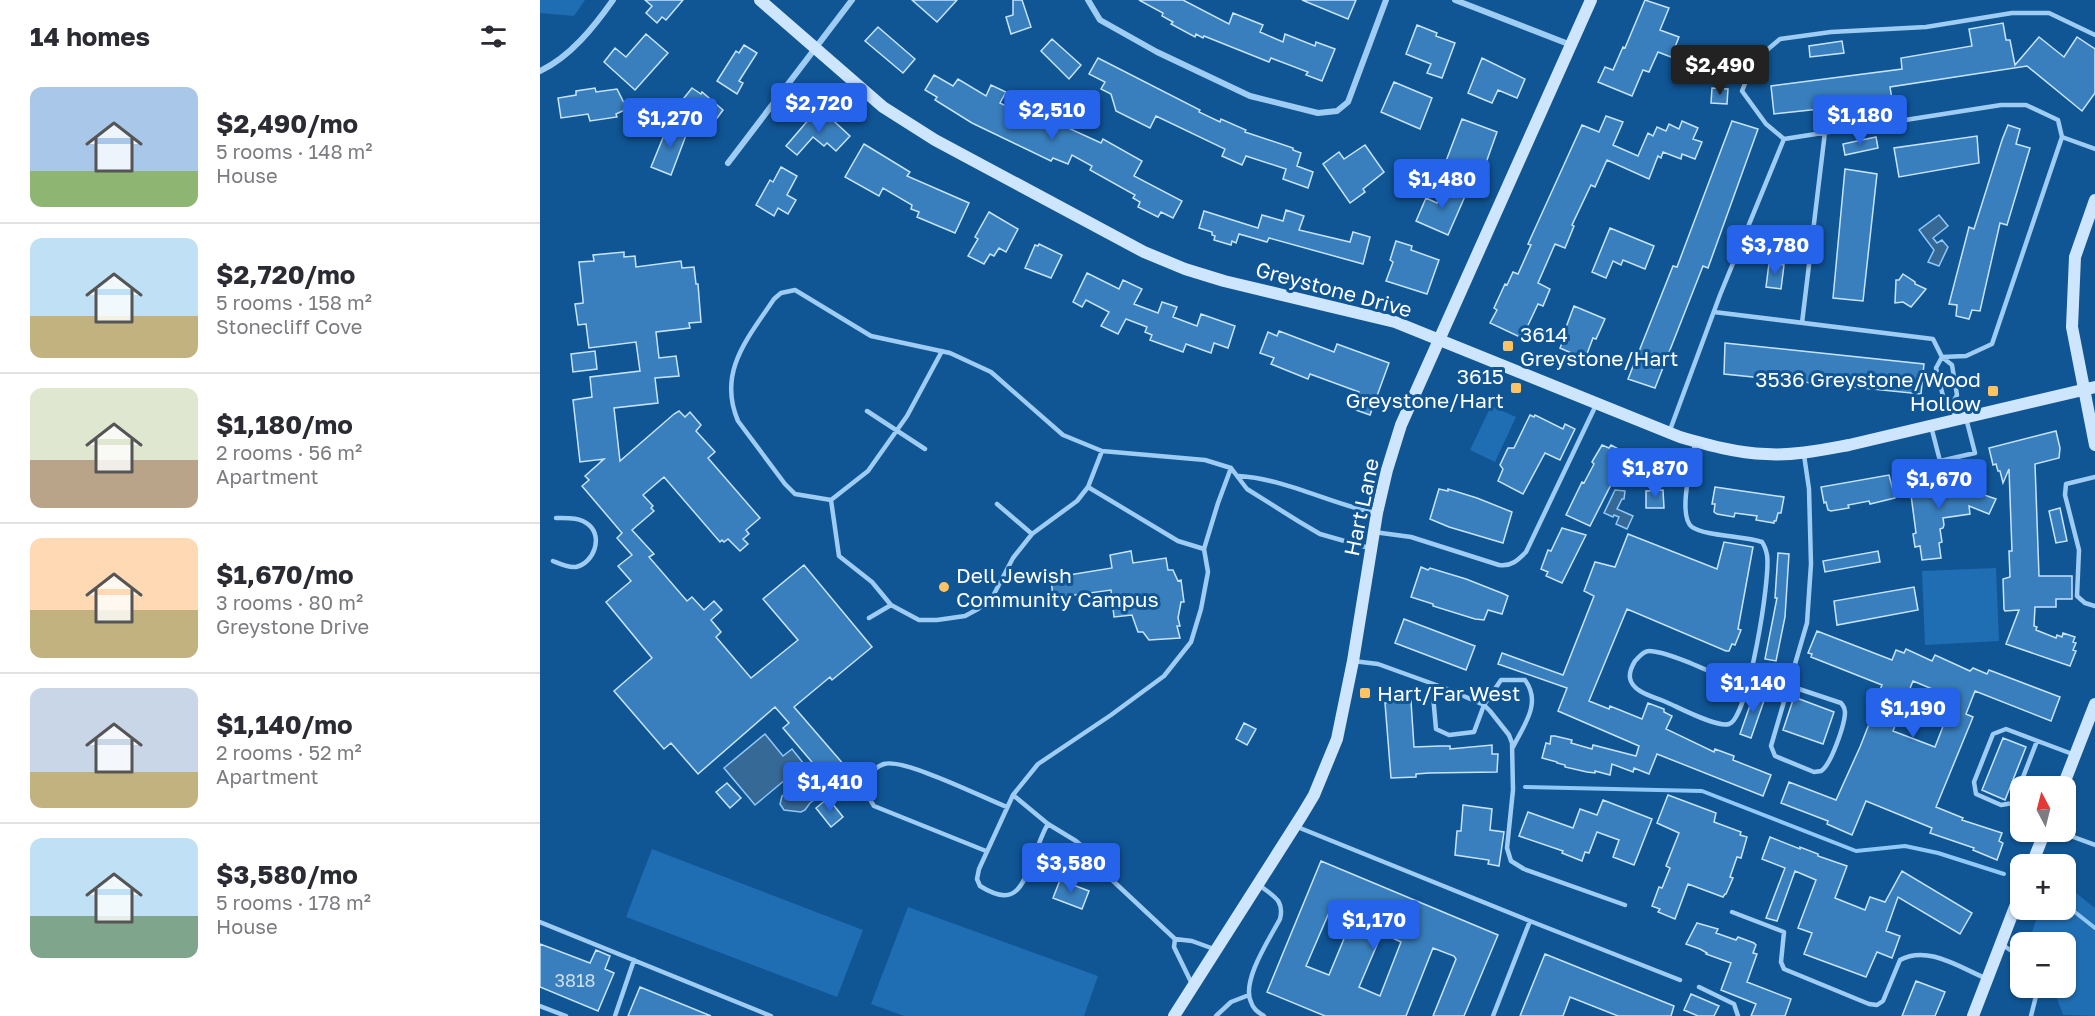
<!DOCTYPE html>
<meta charset="utf-8">
<style>
body{margin:0;font-family:"Golos Text",sans-serif;background:#f7f7f7;color:#2b2b33;height:100vh;display:flex;flex-direction:column;font-size:22px;white-space:nowrap}
*{box-sizing:border-box;margin:0}
p{font-size:20px;color:#7c7c81}
.icon{flex:none;width:33px;height:33px;fill:none;stroke:currentColor;stroke-width:2;stroke-linecap:round;stroke-linejoin:round}
.map{position:relative;flex:1;overflow:hidden}
.details{display:flex;flex-direction:column;background:#fff;width:540px}
.details>*{flex:none}
.needle{width:39px;rotate:353deg}
.tools{position:absolute;left:1470px;top:776px;display:grid;gap:12px}
.tools a{display:grid;place-items:center;width:66px;height:66px;border-radius:12px;background:#fff;box-shadow:0 2px 4px #0004;font-size:30px}
.price{position:absolute;translate:-50% -51px;padding:0 14px;border-radius:6px;background:#2563eb;color:#fff;font-size:20px;line-height:39px;filter:drop-shadow(0 2px 3px #0008)}
.price::after{content:'';position:absolute;left:50%;top:36px;width:18px;height:14px;margin-left:-9px;background:inherit;clip-path:polygon(0 0,100% 0,50% 100%)}
.price.selected{background:#222;color:#fff}
ul{padding:0;list-style:none}
li{display:flex;align-items:center;gap:18px;height:150px;padding:0 30px}
li+li{border-top:2px solid #e1e1e2}
li span{display:grid;place-items:center;flex:none;width:168px;height:120px;border-radius:12px;color:#555}
li>.icon{margin-inline-start:auto}
span .icon{width:72px;height:72px;fill:#fffc;stroke-width:1}
li b{font-size:26px}
h2{display:flex;justify-content:space-between;align-items:center;height:72px;padding:0 30px;font-size:26px}
main{display:flex;flex:1;min-height:0}
.map>svg:first-child{display:block}
.green{fill:#1f6db2}
.water{fill:#376997;stroke:#90c8f7;stroke-width:1.5}
.lines{fill:none;stroke-linecap:round;stroke-linejoin:round}
.stream{stroke:#90c8f7;stroke-width:4}
.building{fill:#397fbd;stroke:#c6e4fe;stroke-width:1.5;fill-rule:evenodd}
.lane{stroke:#9eccf3;stroke-width:4.5}
.street{stroke:#9eccf3;stroke-width:6}
.secondary{stroke:#cee6fd;stroke-width:12}
.poi-dot{fill:#ffc461;stroke:#105594;stroke-width:2}
.labels{text-anchor:middle;dominant-baseline:central;stroke-width:6;stroke-linejoin:round;paint-order:stroke}
.number-label{font-size:18px;fill:#cedfee}
.street-label{font-size:21px;fill:#fff;stroke:#105594}
.poi-label{font-size:21px;fill:#fff;stroke:#105594;text-anchor:start}
</style>
<main>
<section class="details">
<h2>14 homes<svg class="icon" aria-label="filters" viewBox="0 0 24 24"><path d="M4 7h16M4 17h16"/><circle cx="9" cy="7" r="2"/><circle cx="15" cy="17" r="2"/></svg></h2>
<ul>
<li><span style="background:linear-gradient(#a9c7e8 70%,#8fb573 0)"><svg class="icon" aria-label="home" viewBox="0 0 24 24"><path d="M3 11l9-7 9 7M6 9v11h12V9"/></svg></span><div><b>$2,490/mo</b><p>5 rooms · 148 m²</p><p>House</p></div></li>
<li><span style="background:linear-gradient(#bfe0f5 65%,#c2b280 0)"><svg class="icon" aria-label="home" viewBox="0 0 24 24"><path d="M3 11l9-7 9 7M6 9v11h12V9"/></svg></span><div><b>$2,720/mo</b><p>5 rooms · 158 m²</p><p>Stonecliff Cove</p></div></li>
<li><span style="background:linear-gradient(#dfe7d0 60%,#b9a48a 0)"><svg class="icon" aria-label="home" viewBox="0 0 24 24"><path d="M3 11l9-7 9 7M6 9v11h12V9"/></svg></span><div><b>$1,180/mo</b><p>2 rooms · 56 m²</p><p>Apartment</p></div></li>
<li><span style="background:linear-gradient(#ffd9b3 60%,#c2b280 0)"><svg class="icon" aria-label="home" viewBox="0 0 24 24"><path d="M3 11l9-7 9 7M6 9v11h12V9"/></svg></span><div><b>$1,670/mo</b><p>3 rooms · 80 m²</p><p>Greystone Drive</p></div></li>
<li><span style="background:linear-gradient(#c9d6e8 70%,#c2b280 0)"><svg class="icon" aria-label="home" viewBox="0 0 24 24"><path d="M3 11l9-7 9 7M6 9v11h12V9"/></svg></span><div><b>$1,140/mo</b><p>2 rooms · 52 m²</p><p>Apartment</p></div></li>
<li><span style="background:linear-gradient(#bfe0f5 65%,#7fa58c 0)"><svg class="icon" aria-label="home" viewBox="0 0 24 24"><path d="M3 11l9-7 9 7M6 9v11h12V9"/></svg></span><div><b>$3,580/mo</b><p>5 rooms · 178 m²</p><p>House</p></div></li>
</ul>
</section>
<div class="map">
<svg width="1555" height="1016" viewBox="0 0 1555 1016">
<rect width="100%" height="100%" fill="#105594"/>
<path class="green" d="M0,0H45L34,16L0,13Z
M951,406L976,417L955,462L930,450Z
M1456,568L1459,641L1385,645L1382,571Z
M112,849L323,930L297,997L86,917Z
M1526,885L1555,908V1016L1523,1015L1513,987H1526V942L1489,941L1500,909H1526Z
M368,907L558,976L544,1016H364L331,1004Z"/>
<path class="water" d="M1399,215L1408,226L1393,238L1397,243L1402,240L1408,247L1399,266L1388,262L1394,250L1379,230Z
M1075,490L1085,491L1084,499H1082L1077,509L1093,516L1087,529L1076,524L1079,517L1074,515L1073,517L1064,513Z
M225,734L243,756L252,749L264,764L215,805L184,768Z
M268,777L273,778L281,786L280,796L270,803L265,810L261,812L244,810L240,804L242,796L254,788L261,778Z"/>
<g class="lines">
<path class="stream" d="M985,787L1162,791L1316,851L1365,846L1398,853L1464,874
M1526,905L1555,928"/>
</g>
<path class="building" d="M105,0H143L126,20L122,17L117,23L106,13L112,6Z
M372,0H417L397,22Z
M473,0H482L491,27L471,34L466,17L473,15Z
M599,0H643L689,24L693,13L723,25L720,32L743,42L745,34L775,46L776,42L795,49L782,81L766,75L768,72L731,58L729,62L664,36L663,38L656,34L655,37L631,24L633,22L622,16L623,13Z
M762,0H816L808,19Z
M1105,0L1129,8L1120,30L1139,37L1131,57L1118,52L1109,72L1103,70L1092,96L1058,82L1065,67L1073,70L1083,47L1085,48Z
M1463,23L1466,40H1470L1475,65L1499,37L1524,57L1537,37L1555,49V93L1542,111L1487,66L1350,87L1352,99L1345,100V102L1234,114L1231,86L1362,69L1361,58L1432,46L1429,29Z
M877,25L897,33L896,36L915,43L902,78L887,73L891,64L866,54Z
M338,27L375,59L363,73L325,41Z
M106,34L128,53L95,90L64,62L75,48L86,57Z
M512,39L541,65L529,79L501,51Z
M1302,41L1304,53L1270,57L1269,46Z
M204,45L217,53L199,81L203,83L197,94L177,81L196,51L199,53Z
M558,58L660,110L659,112L680,122L681,119L706,130L705,132L753,148V150L761,153L757,166L773,172L768,188L743,179L746,169L706,156L702,165L682,156L685,149L616,116L610,128L576,111L571,94L561,89L565,82L549,74Z
M942,58L985,79L977,98L958,90L952,103L928,93Z
M394,75L413,86L418,79L446,96L451,85L466,92L460,103L493,120L494,116L510,123L511,120L561,143L563,139L602,161L594,176L642,201L633,218L621,212L618,217L598,207L600,202L593,198L595,195L550,170L552,166L532,155L528,164L513,158L511,161L432,123L395,100L397,97L385,90Z
M854,82L892,98L880,129L841,112Z
M55,88L56,92L77,89L87,109L76,114L77,117L50,121L48,114L21,118L18,98L36,95V91Z
M152,88L161,94L162,92L183,110L175,121L166,114L160,122L141,108L146,100L144,98Z
M1172,88L1188,89L1187,104L1171,103Z
M276,111L283,116L285,113L310,136L296,151L287,143L284,146L273,137L257,155L246,146Z
M1066,116L1083,122L1073,145L1098,156L1108,133L1113,136L1117,127L1126,131L1129,124L1139,129L1142,121L1158,128L1153,139L1162,142L1155,159L1142,154L1141,159L1123,152L1121,158L1118,156L1109,179L1067,160L1055,187L1051,185L1032,225L1034,226L1025,248L1015,244L998,283L1010,289L1003,306L998,304L982,338L950,323L957,310L954,308L965,284L967,285L973,272L978,274L991,245L988,244L1042,125L1059,132Z
M922,119L957,132L942,174L906,161Z
M1192,121L1218,129L1168,268L1163,266L1115,388L1088,379L1133,266L1137,267Z
M129,123L148,130L131,175L111,167Z
M1468,125L1480,129L1476,144L1490,148L1467,225L1460,223L1440,311L1432,310L1429,319L1416,316L1417,305L1409,304L1429,227L1434,229L1462,140Z
M1437,136L1439,163L1359,177L1354,148Z
M1336,137L1338,148L1305,155L1303,144Z
M324,144L370,172L367,176L429,203L415,233L377,217L379,212L371,209L372,205L343,188L339,196L305,177Z
M825,145L844,172L823,189L825,192L810,203L783,164L799,152L804,159Z
M241,167L257,176L247,195L256,200L248,214L238,208L234,216L216,205L230,180L233,182Z
M1305,169L1337,174L1323,301L1293,298Z
M905,185L926,194L908,235L876,221L886,198L897,203Z
M746,210L764,216L759,230L810,242L813,232L830,237L823,264L729,238L727,242L699,234L696,243L692,241L691,245L674,240L675,236L672,235V232L659,228L664,211L718,228L722,215L743,221Z
M449,212L478,229L466,252L459,248L454,256L450,254L444,264L428,256L438,239L435,237Z
M1070,228L1114,246L1105,269L1083,260L1081,265L1073,261L1066,278L1052,272Z
M856,241L872,246L871,250L899,260L887,294L846,281L853,262L850,260Z
M499,244L522,255L511,278L485,268L495,245L498,246Z
M84,252V257L95,256L96,267L141,261L142,268L154,267L156,284H158L161,322L149,323L150,328L116,332L119,358L136,356L139,376L115,378L118,403L74,408L80,461L134,414L139,411L145,417L150,412L161,425L156,431L175,452L168,458L220,518L206,530L209,534L203,539L208,544L200,551L188,539L184,542L182,540L180,542L124,477L103,495L113,506L111,508L114,511L92,530L114,554L109,557L147,601L152,597L164,610L174,601L182,610L171,620L181,632L176,637L211,678L258,640L223,599L264,565L332,647L292,680L290,677L254,707L305,766L288,781L243,728L249,723L235,707L158,774L131,743L124,749L74,691L112,658L66,602L91,581L78,566L92,555L77,538L82,533L42,486L49,480L45,476L64,459L40,462L33,400L52,397L50,377L100,371L96,342L49,348L46,324L38,325L35,304L43,303V300L39,262L54,261L53,255Z
M1229,263L1244,265L1241,289L1226,287Z
M547,273L579,289L583,280L602,289L594,304L618,313L622,302L637,307L633,317L657,326L661,314L695,326L688,348L674,343L671,353L646,344L643,352L610,340L612,335L605,332L607,327L586,319L578,334L561,326L569,312L546,300L542,307L533,302Z
M1363,274L1375,282V284L1386,289L1371,307L1363,302L1355,303L1356,280H1359Z
M1034,306L1065,319L1056,339L1053,338L1045,359L1020,348L1027,331L1025,330Z
M739,331L794,352L797,344L849,363L830,415L813,409L819,392L770,374L768,379L731,364L734,358L720,353L728,332L737,336Z
M1185,343L1384,364L1381,394L1184,374Z
M55,351L57,369L33,372L31,354Z
M990,415L994,417L995,415L1023,429L1025,424L1035,429L1020,460L1005,453L983,494L958,481L963,469L960,465L968,448H974Z
M1516,431L1520,448L1519,458L1495,464L1499,576H1532V599H1516V607H1495L1494,626L1497,627L1496,630L1516,638L1517,635L1522,637L1523,633L1535,637L1533,642L1536,643L1533,650L1536,651L1530,666L1466,644L1479,610L1465,611L1464,609L1463,579L1470,577L1469,551H1472L1469,469L1463,483L1460,471H1458L1456,464L1453,465L1449,448Z
M1062,445L1069,448L1071,445L1086,453L1085,455L1115,470L1108,486L1077,473L1050,526L1026,515L1042,482L1044,483L1054,464L1052,462Z
M1391,468L1392,471H1394L1398,495L1430,490L1456,499L1449,514L1429,506L1430,514L1403,518L1404,525L1403,528L1400,529L1402,542L1399,543L1401,558L1382,560L1380,546L1375,547L1373,534L1376,533L1368,472Z
M1349,475L1355,498L1330,504L1329,501L1308,505L1309,508L1291,511L1288,510L1286,502L1284,503L1281,487Z
M1175,487L1244,497L1241,513H1238L1236,521H1234V523L1216,520L1217,516L1195,513L1194,517L1177,514L1174,512L1175,504H1172Z
M899,489L908,491V489L937,498L972,512L963,543L909,527L890,519Z
M1123,490L1124,508H1106V491Z
M1520,508L1527,541L1516,543L1509,511Z
M1022,528L1046,535L1022,583L1006,576L1008,572L1001,569L1008,550L1011,551Z
M1088,534L1177,569L1184,542L1213,547L1198,629L1201,630L1195,645L1192,644L1189,651H1186L1087,609L1049,701L1069,709L1070,706L1102,719L1108,703L1124,709V712L1132,716L1126,729L1174,752L1175,749L1194,756L1193,760L1231,775L1223,796L1117,754L1109,774L1094,768L1093,772L1072,764L1070,775L1055,771V773L1047,772L1025,767V765L1017,763V762L1002,758L1006,743L1010,744L1011,736H1015L1032,740L1031,743L1052,749L1053,745L1096,756L1099,746L1018,711L1027,688L958,664L962,653L1023,675L1054,596L1044,591L1055,562L1075,567Z
M591,551L593,563L626,558L628,570H633L638,581L641,580L644,602H641L638,618L640,626H637L640,638L609,640L603,632H598L592,615L574,617L571,590L513,598L511,578L572,568L570,555Z
M1338,551L1340,562L1285,572L1283,561Z
M1238,553L1249,554L1245,617L1236,661L1225,659L1237,598H1235Z
M881,567L888,570L890,568L926,579L964,594L968,596L962,614L948,610L944,620L935,619L893,606V604L871,597Z
M1374,587L1378,610L1297,625L1294,601Z
M864,619L935,646L926,670L855,643Z
M1277,631L1352,660L1356,650L1364,653L1366,649L1392,661L1395,655L1430,671L1433,668L1447,674L1449,670L1520,697L1511,721L1435,691L1426,714L1433,717L1396,807L1423,818L1422,820L1462,833L1459,841L1463,843L1457,860L1433,850L1434,848L1390,833L1392,828L1326,801L1312,835L1287,824L1288,821L1241,803L1249,782L1296,800L1320,747L1335,709L1333,707L1342,685L1271,657L1272,654L1268,653ZM1373,681L1414,698L1395,747L1353,731Z
M1215,691L1226,695L1211,738L1200,734Z
M1254,697L1294,712L1283,744L1243,730Z
M871,701L874,747L900,746H910V749L952,745V754H958L957,772L889,773L876,774V777L851,778L845,703Z
M704,723L716,729L707,745L696,739Z
M1463,738L1486,747L1465,800L1442,790Z
M187,783L201,798L190,808L176,792Z
M1128,795L1176,813L1174,822L1201,832L1200,835L1207,837L1201,858L1197,857L1190,877L1193,878L1186,894H1185L1183,897L1148,884L1135,919L1118,912L1120,909L1112,906L1119,887L1122,888L1130,868L1126,866L1139,833L1117,823Z
M288,798L303,817L291,827L276,808Z
M1063,800L1112,819L1094,865L1073,857L1079,840L1057,832L1049,853L1045,852L1042,861L1022,853L1023,851L979,836L988,812L1033,828L1040,809L1057,815Z
M923,805L952,809L950,830L964,832L959,866L948,864L949,860L915,855L917,831H921Z
M1230,837L1260,849V847L1278,854V856L1307,866L1295,898L1325,910L1330,897L1345,902L1362,871L1432,913L1420,934L1358,897L1346,931L1360,936L1352,958L1337,952L1326,977L1264,954L1272,933L1258,928L1276,880L1255,871L1237,921L1226,918L1245,868L1222,859Z
M781,861L958,935L924,1016H893L916,959L914,956L893,948L866,1016H785L727,992ZM791,908L813,917L789,975L766,966ZM842,933L861,942L840,996L819,987Z
M520,880L549,891L542,909L513,898Z
M1157,923L1178,929L1176,933L1196,940L1198,937L1214,943L1216,945L1213,953L1217,954L1207,982L1251,999L1245,1016H1211L1216,1004L1181,990L1191,963L1166,954L1167,953L1160,949L1146,944Z
M0,944L50,963L56,950L70,956L65,969L74,973L58,1011L0,987Z
M1005,954L1134,1006L1131,1016H1078L1030,997L1023,1016H980Z
M1376,981L1405,992L1395,1016H1362Z
M100,987L171,1016H88Z
M1151,994L1179,1006L1174,1016H1158L1144,1010Z"/>
<g class="lines">
<path class="lane" d="M1244,139L1461,105H1486L1518,120L1522,137
M1174,312L1393,339L1402,357L1426,356L1452,344L1522,137L1555,149
M1262,323L1285,132
M1412,404L1417,395L1412,365L1402,357L1396,368L1403,396L1412,404L1415,418
M327,411L385,449
M1391,426L1400,461L1435,453L1426,418
M1130,430L1180,295L1244,139L1226,124L1202,91L1214,61L1240,39L1291,32L1386,27L1472,13H1509L1555,35
M1155,444C1152,460 1137,516 1152,527C1165,536 1204,536 1222,542C1225,546 1226,550 1227,555C1231,577 1208,719 1189,724C1177,728 1138,707 1126,702C1114,697 1092,692 1090,678C1089,672 1092,666 1095,661C1099,657 1103,651 1109,651C1130,651 1185,679 1206,688
M691,468L678,503L664,549L638,541L548,487L537,501L492,534L473,558L453,596L438,609L425,616L397,620H379L351,605L332,582L299,556L291,500L255,494L245,484L198,421C177,372 208,338 234,299L241,293L255,290L331,336L410,353L451,372L523,435L562,451L665,460L691,468L707,489L758,521L780,534L829,548
M699,476C745,479 789,503 835,513
M1555,477L1526,484L1525,495L1539,550L1537,596L1545,603L1555,606
M548,487L562,451
M291,500L328,471L367,416L402,351
M457,504L492,534
M834,532L871,537L959,565C971,567 978,560 986,552L1056,405
M13,561C20,564 28,568 36,567C54,563 63,537 49,525C40,517 27,518 16,518
M329,618L351,605
M813,661L838,664L910,690L944,705L950,711L969,735L972,743L973,790L967,848L971,861L984,869L1085,905
M892,684L896,729L909,735L934,732L944,705L961,680H985C1002,703 984,725 973,747
M1250,686L1301,703C1304,707 1305,707 1305,712C1305,724 1291,765 1281,771L1274,772L1235,756L1231,746L1267,623L1271,564L1269,489L1264,455
M1497,741L1473,803L1461,805L1436,794L1434,782L1453,734L1466,729L1535,755
M473,795L508,824L536,841L549,852L572,880L635,939L652,941L674,949
M508,824C497,840 488,888 471,894C461,898 448,891 440,886L437,879L439,869L473,795L498,764L571,715L624,676L651,642L661,609L668,572L664,549
M755,826L990,921L1140,980
M1517,831L1555,845
M446,851L334,806C327,796 324,787 329,776C332,771 338,766 344,764C364,758 444,798 467,807
M718,884C732,896 745,899 740,919C730,938 701,981 711,1002C713,1009 718,1012 724,1016
M1192,912L1244,932L1241,962L1244,969L1329,1004L1337,1005L1343,1001L1360,960C1387,945 1419,967 1445,978
M0,922L231,1016
M635,939L634,947L652,984
M1463,945L1480,957
M1159,987L1194,1004L1198,1016
M0,1006L26,1016
M75,1016L94,960
M676,1016L691,1002L709,995
M953,1016L990,921
M1491,1016L1496,996V987"/>
<path class="street" d="M548,0L560,20L617,52L710,96L778,113L797,111L808,102L846,0
M915,0L1031,45
M0,71C30,57 54,27 73,0
M188,163L312,0"/>
<path class="secondary" d="M220,0L343,107L395,140L604,252L645,269L684,281L855,322L1140,437C1168,445 1196,453 1226,454C1253,456 1282,450 1309,445L1555,387
M1555,200L1535,257L1532,327L1555,445
M1523,786L1555,704
M1492,864L1505,831
M634,1016L762,815L774,795L797,739L813,661L837,513L847,470L861,425L1051,0
M1433,1016L1480,894"/>
</g>
<g class="poi-dot">
<rect x="962" y="340" width="12" height="12" rx="3"/>
<rect x="970" y="382" width="12" height="12" rx="3"/>
<rect x="1447" y="385" width="12" height="12" rx="3"/>
<circle cx="404" cy="587" r="6"/>
<rect x="819" y="687" width="12" height="12" rx="3"/>
</g>
<g class="labels">
<g class="number-label">
<text x="35" y="980">3818</text>
</g>
<g class="street-label">
<text transform="translate(794 289) rotate(15)">Greystone Drive</text>
<text transform="translate(821 507) rotate(-78)">Hart Lane</text>
</g>
<g class="poi-label">
<text x="980" y="334">3614<tspan x="980" dy="24">Greystone/Hart</tspan></text>
<text x="964" y="376" text-anchor="end">3615<tspan x="964" dy="24">Greystone/Hart</tspan></text>
<text x="1441" y="379" text-anchor="end">3536 Greystone/Wood<tspan x="1441" dy="24">Hollow</tspan></text>
<text x="416" y="575">Dell Jewish<tspan x="416" dy="24">Community Campus</tspan></text>
<text x="837" y="693">Hart/Far West</text>
</g>
</g>
</svg>
<div class="tools">
<a><svg class="needle" viewBox="-14 -14 28 28"><path d="M0-13l5 13h-10z" fill="#e53935"/><path d="M0 13l5-13h-10z" fill="#7c7c81"/></svg></a>
<a>+</a>
<a>−</a>
</div>
<b class="price selected" style="left:1180px;top:96px">$2,490</b>
<b class="price" style="left:279px;top:134px">$2,720</b>
<b class="price" style="left:512px;top:141px">$2,510</b>
<b class="price" style="left:1320px;top:146px">$1,180</b>
<b class="price" style="left:130px;top:149px">$1,270</b>
<b class="price" style="left:902px;top:210px">$1,480</b>
<b class="price" style="left:1235px;top:276px">$3,780</b>
<b class="price" style="left:1115px;top:499px">$1,870</b>
<b class="price" style="left:1399px;top:510px">$1,670</b>
<b class="price" style="left:1213px;top:714px">$1,140</b>
<b class="price" style="left:1373px;top:739px">$1,190</b>
<b class="price" style="left:290px;top:813px">$1,410</b>
<b class="price" style="left:531px;top:894px">$3,580</b>
<b class="price" style="left:834px;top:951px">$1,170</b>
</div>
</main>
